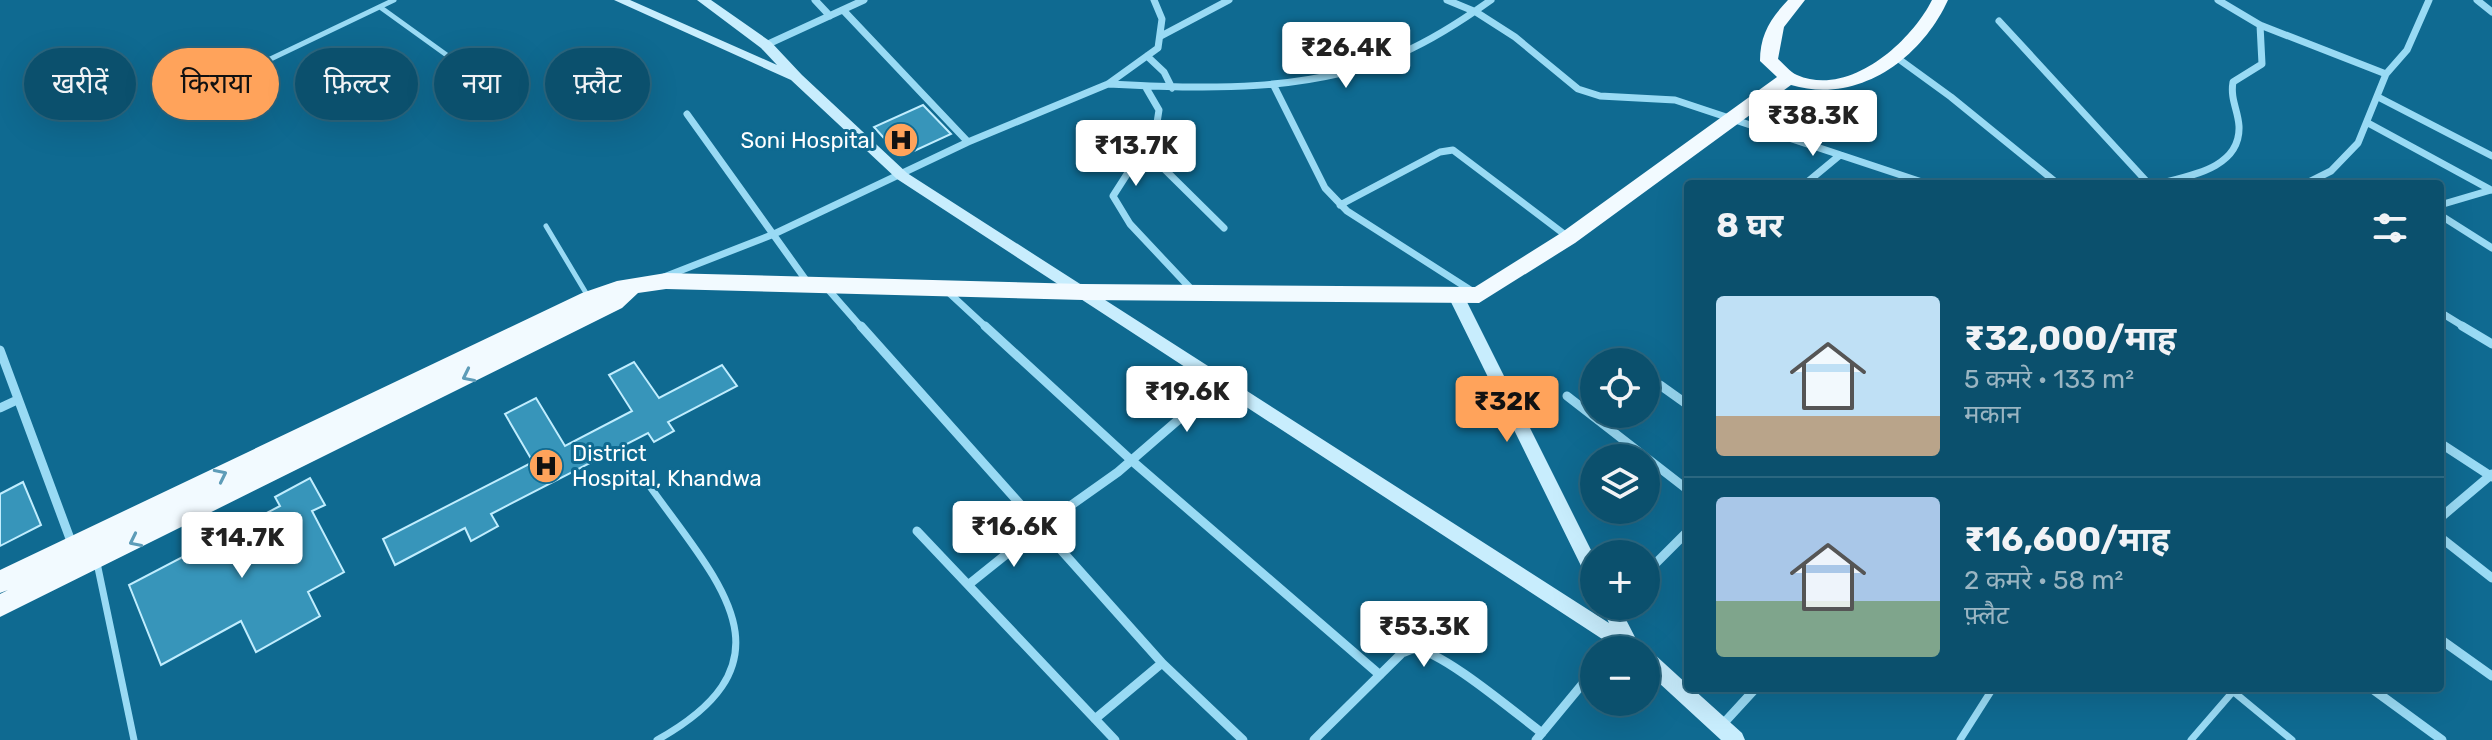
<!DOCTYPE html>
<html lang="hi">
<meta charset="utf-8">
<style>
body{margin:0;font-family:Rubik,"Noto Sans Devanagari",sans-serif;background:#195a75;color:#f1f3f6;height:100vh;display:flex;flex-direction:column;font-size:30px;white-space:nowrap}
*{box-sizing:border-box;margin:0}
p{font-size:26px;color:#9ab5c2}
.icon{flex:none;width:44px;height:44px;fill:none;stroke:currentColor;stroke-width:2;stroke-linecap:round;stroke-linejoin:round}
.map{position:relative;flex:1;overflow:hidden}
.details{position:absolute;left:1684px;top:180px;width:760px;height:512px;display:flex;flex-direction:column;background:#0b506d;border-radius:8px;box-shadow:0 8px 32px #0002,0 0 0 2px #2b6780}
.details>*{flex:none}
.banner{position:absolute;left:24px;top:48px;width:760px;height:72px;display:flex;gap:16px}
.buttons{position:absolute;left:1580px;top:348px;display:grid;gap:16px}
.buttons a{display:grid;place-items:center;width:80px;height:80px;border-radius:50%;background:#0b506d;box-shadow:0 8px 32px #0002,0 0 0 2px #2b6780;font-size:40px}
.price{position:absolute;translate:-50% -68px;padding:0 18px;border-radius:8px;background:#fff;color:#222;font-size:26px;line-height:52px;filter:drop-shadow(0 2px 4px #0008)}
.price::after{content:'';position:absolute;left:50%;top:48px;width:24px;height:18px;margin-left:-12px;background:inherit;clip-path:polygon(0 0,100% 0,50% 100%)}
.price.on{background:#ffa35b;color:#111}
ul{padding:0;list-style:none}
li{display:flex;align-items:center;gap:24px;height:200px;padding:0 32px}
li+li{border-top:2px solid #2b6780}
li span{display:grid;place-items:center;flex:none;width:224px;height:160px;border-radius:8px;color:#555}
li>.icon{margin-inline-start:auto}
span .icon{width:96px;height:96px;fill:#fffc;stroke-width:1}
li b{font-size:34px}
h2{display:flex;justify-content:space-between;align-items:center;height:96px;padding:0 32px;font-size:34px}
.pill{padding:0 28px;border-radius:36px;background:#0b506d;box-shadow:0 8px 32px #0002,0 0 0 2px #2b6780;font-size:28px;line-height:72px}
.pill.on{background:#ffa35b;color:#111}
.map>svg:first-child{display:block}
.building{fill:#3795ba;stroke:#c0edfe;stroke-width:2}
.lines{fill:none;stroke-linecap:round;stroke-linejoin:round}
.service-far1{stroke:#99daf4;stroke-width:5}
.service{stroke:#99daf4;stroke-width:7}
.minor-far1{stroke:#99daf4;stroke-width:7}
.minor{stroke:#99daf4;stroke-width:9}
.secondary{fill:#c8edfd;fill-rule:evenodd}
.trunk{fill:#f2faff;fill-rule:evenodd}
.oneway{stroke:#5e9cb8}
.labels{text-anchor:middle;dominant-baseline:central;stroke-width:6;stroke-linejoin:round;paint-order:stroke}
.poi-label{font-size:22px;fill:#fff;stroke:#0f6a91;text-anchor:end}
</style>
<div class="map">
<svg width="2492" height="740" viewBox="0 0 2492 740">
<rect width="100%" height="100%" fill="#0f6a91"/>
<path class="building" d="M923,105L951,134L901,157L874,127Z
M634,362L659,398L722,365L737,386L668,422L674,431L654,442L648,433L491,514L498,526L471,541L465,528L395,565L383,539L533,462L505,414L536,398L565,446L632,411L609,375Z
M310,478L325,505L312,511L344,572L308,592L320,616L256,652L241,621L161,665L129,585L280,506L275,497Z
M23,482L41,525L0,546V494Z"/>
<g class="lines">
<path class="service-far1" d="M380,7L473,74
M237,75L394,0
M546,226L589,298"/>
<path class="service" d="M651,488C719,583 799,661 657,740
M97,563L134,740
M2229,688L2292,740
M1960,740L1993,688
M2191,740L2236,688"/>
<path class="minor-far1" d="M815,0L830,16
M1447,0L1476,12L1515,37L1578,89L1600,96L1675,100L1928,184
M2218,0L2260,25L2386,74
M2477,0L2492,12
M843,10L968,142
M1999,21L2149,184
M1161,36L1229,0
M766,45L864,0
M1147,56L1164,72L1172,88
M1896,57L1951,97L2058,184
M1108,84C1206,89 1310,93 1402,53C1434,39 1463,20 1491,0
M1145,86L1159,110L1156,129L1113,196L1130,224L1193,291
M1274,86L1325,188L1347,211L1475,293
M2378,97L2492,156
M687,114L808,283
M2368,123L2491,190
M1145,150L1224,228
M1805,184L1840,155
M2157,184C2188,176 2241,169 2239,126C2238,110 2230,99 2233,82L2262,64L2260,25
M2305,184L2331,171L2358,143L2386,74L2407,50L2429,0
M1340,205L1440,152L1453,150L1568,237
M2440,205L2491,190
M2440,215L2492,248
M664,277L774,234L968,142L1108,84L1158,48L1162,19L1154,0
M826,287L862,328
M947,291L987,328
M2440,312L2466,328"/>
<path class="minor" d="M861,326L1162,663L1243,740
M985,326L1131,460L1380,675
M2462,326L2492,344
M0,350L72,544
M1660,385L1688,405
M1567,396L1688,490
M0,408L17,400
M2440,443L2492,477
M2440,518L2492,474
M917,531L1115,740
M2440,537L2492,578
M1646,573L1688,531
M968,585L1039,528L1118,472L1222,382
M2440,639L2492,676
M2371,688L2442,740
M1095,719L1162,663
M1722,725L1756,688
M1314,740L1402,653C1406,652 1410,649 1414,649C1439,648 1519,716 1542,733
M1536,740L1594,670"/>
<path class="secondary" d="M614,0H630L777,65L761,48L697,0H711L771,42L802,75L907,173L1609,623L1601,606H1619L1637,641L1644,650H1619L897,179L791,80Z
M1456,290L1464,296L1594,556V582L1588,580L1448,296Z
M1646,650L1653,653L1688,685V688H1692L1742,733L1745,740H1721L1646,671Z"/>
<path class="trunk" d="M1788,0H1805L1784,27L1778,59C1784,64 1790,72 1797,75C1849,98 1911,42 1932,0H1948C1921,59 1858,105 1791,85L1575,243L1479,303L1083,300L666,289L638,293L622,308L0,617V594L8,590L0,593V570L582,293L617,281L666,273L1083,284L1475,287L1561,233L1777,77L1760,61C1760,35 1770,19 1788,0Z"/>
</g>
<defs><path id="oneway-chevron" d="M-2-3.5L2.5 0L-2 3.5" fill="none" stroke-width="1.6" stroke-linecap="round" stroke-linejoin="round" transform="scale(2)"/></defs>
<g class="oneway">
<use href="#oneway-chevron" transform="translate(468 376) rotate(154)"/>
<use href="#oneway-chevron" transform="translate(221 475) rotate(-26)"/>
<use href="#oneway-chevron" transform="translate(135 541) rotate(154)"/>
</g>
<defs>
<g id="hospital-disc" transform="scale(1.8)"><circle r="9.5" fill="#ffa35b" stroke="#0f6a91"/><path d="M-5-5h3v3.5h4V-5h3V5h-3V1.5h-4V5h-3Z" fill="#111"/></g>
</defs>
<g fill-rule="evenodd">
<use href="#hospital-disc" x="901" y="140"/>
<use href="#hospital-disc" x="546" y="466"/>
</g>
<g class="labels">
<g class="poi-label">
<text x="875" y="140">Soni Hospital</text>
<text x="572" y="453" text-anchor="start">District<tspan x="572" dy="25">Hospital, Khandwa</tspan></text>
</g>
</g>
</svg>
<div class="buttons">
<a><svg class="icon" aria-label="locate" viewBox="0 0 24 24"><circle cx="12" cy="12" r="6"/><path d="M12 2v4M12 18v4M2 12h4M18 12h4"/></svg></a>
<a><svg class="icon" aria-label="layers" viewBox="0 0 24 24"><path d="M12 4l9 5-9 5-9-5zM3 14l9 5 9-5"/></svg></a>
<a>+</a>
<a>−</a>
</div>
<b class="price" style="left:1346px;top:90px">₹26.4K</b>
<b class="price" style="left:1813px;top:158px">₹38.3K</b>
<b class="price" style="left:1136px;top:188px">₹13.7K</b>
<b class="price" style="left:1187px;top:434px">₹19.6K</b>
<b class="price on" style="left:1507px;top:444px">₹32K</b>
<b class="price" style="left:1014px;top:569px">₹16.6K</b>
<b class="price" style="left:242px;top:580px">₹14.7K</b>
<b class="price" style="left:1424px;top:669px">₹53.3K</b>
<div class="banner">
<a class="pill">खरीदें</a>
<a class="pill on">किराया</a>
<a class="pill">फ़िल्टर</a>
<a class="pill">नया</a>
<a class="pill">फ़्लैट</a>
</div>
<section class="details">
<h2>8 घर<svg class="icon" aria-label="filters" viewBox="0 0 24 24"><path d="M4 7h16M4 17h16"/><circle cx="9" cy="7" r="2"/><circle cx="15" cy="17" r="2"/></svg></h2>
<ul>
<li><span style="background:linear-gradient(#bfe0f5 75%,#b9a48a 0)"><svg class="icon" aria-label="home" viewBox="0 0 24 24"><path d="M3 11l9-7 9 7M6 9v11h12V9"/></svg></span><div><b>₹32,000/माह</b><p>5 कमरे · 133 m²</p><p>मकान</p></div></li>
<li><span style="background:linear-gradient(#a9c7e8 65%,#7fa58c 0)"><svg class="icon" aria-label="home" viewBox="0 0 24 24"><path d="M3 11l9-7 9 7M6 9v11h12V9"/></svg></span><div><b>₹16,600/माह</b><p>2 कमरे · 58 m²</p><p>फ़्लैट</p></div></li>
</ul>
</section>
</div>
